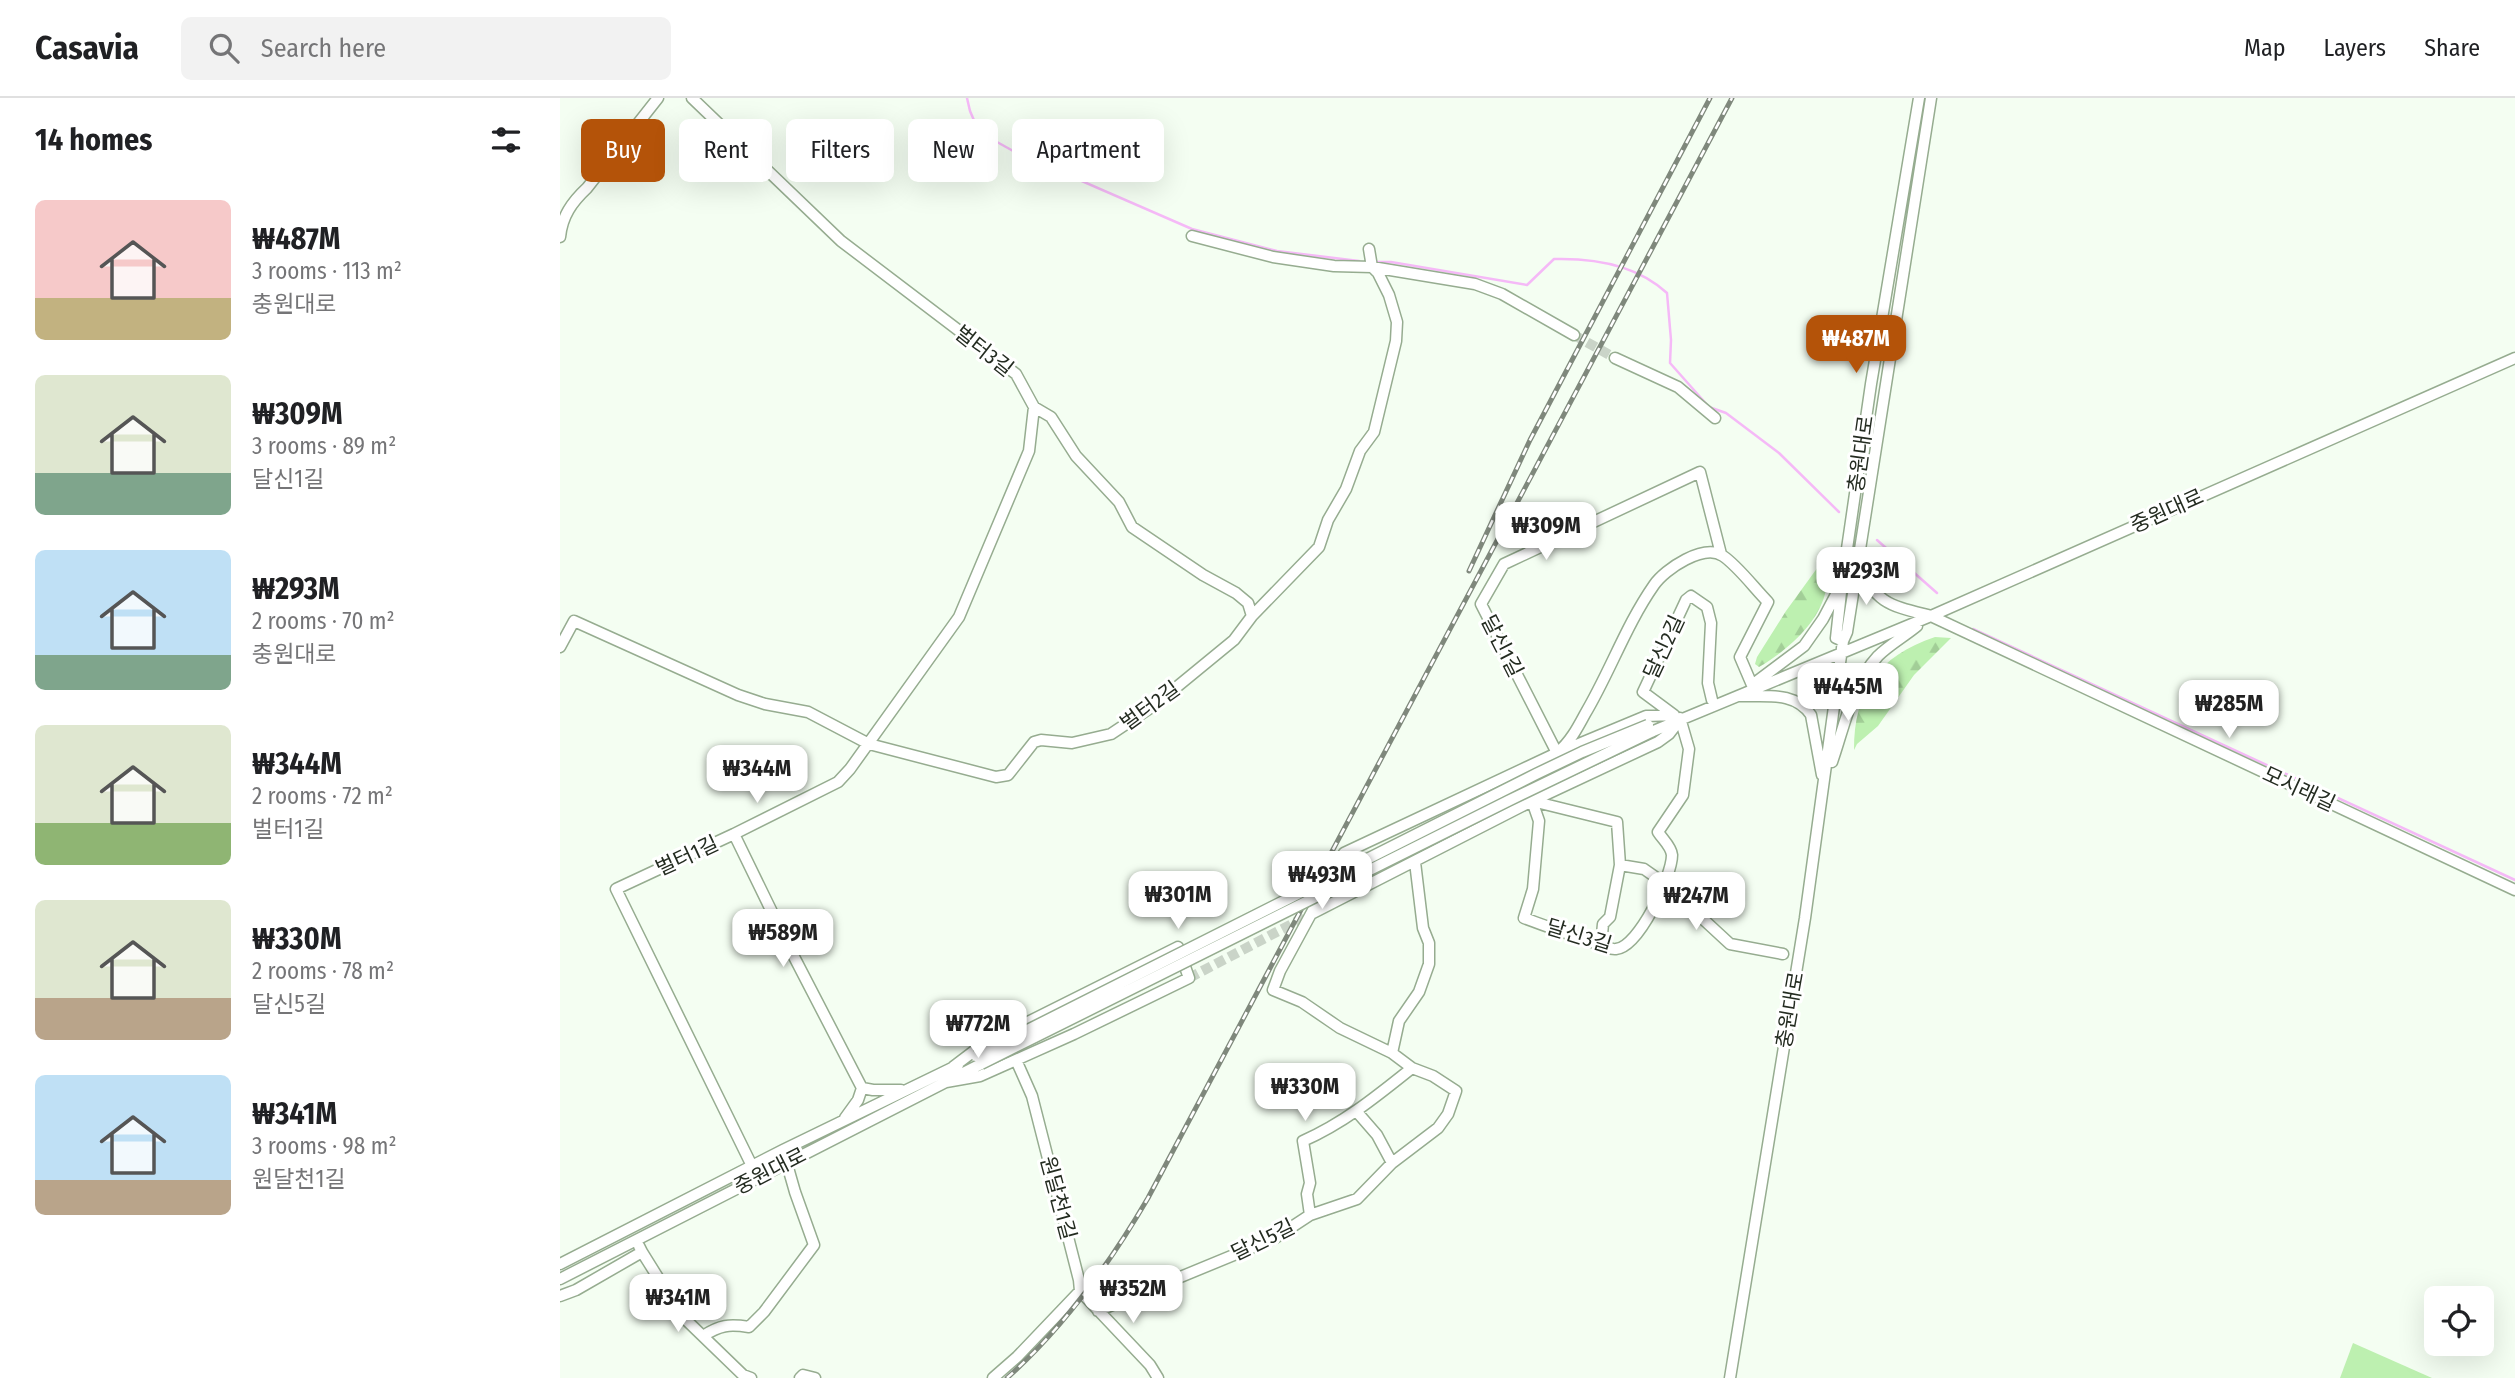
<!DOCTYPE html>
<meta charset="utf-8">
<style>
body{margin:0;font-family:"Fira Sans Condensed","Noto Sans KR",sans-serif;background:#f2f2f2;color:#202124;height:100vh;display:flex;flex-direction:column;font-size:26px;white-space:nowrap}
*{box-sizing:border-box;margin:0}
p{font-size:23px;color:#757577}
.icon{flex:none;width:38px;height:38px;fill:none;stroke:currentColor;stroke-width:2;stroke-linecap:round;stroke-linejoin:round}
.map{position:relative;flex:1;overflow:hidden}
.side{display:flex;flex-direction:column;background:#fff;width:560px}
.side>*{flex:none}
.banner{position:absolute;left:21px;top:21px;width:665px;height:63px;display:flex;gap:14px}
.tools{position:absolute;left:1864px;top:1188px;display:grid;gap:14px}
.tools a{display:grid;place-items:center;width:70px;height:70px;border-radius:10px;background:#fff;box-shadow:0 7px 28px #0002;font-size:35px}
.price{position:absolute;translate:-50% -60px;padding:0 16px;border-radius:14px;background:#fff;color:#222;font-size:23px;line-height:46px;filter:drop-shadow(0 2px 4px #0008)}
.price::after{content:'';position:absolute;left:50%;top:42px;width:21px;height:16px;margin-left:-10px;background:inherit;clip-path:polygon(0 0,100% 0,50% 100%)}
.price.active{background:#b45309;color:#fff}
ul{padding:0;list-style:none}
li{display:flex;align-items:center;gap:21px;height:175px;padding:0 35px}
li span{display:grid;place-items:center;flex:none;width:196px;height:140px;border-radius:10px;color:#555}
li>.icon{margin-inline-start:auto}
span .icon{width:84px;height:84px;fill:#fffc;stroke-width:1}
li b{font-size:30px}
h2{display:flex;justify-content:space-between;align-items:center;height:84px;padding:0 35px;font-size:30px}
.tag{padding:0 24px;border-radius:10px;background:#fff;box-shadow:0 7px 28px #0002;font-size:24px;line-height:63px}
.tag.active{background:#b45309;color:#fff}
header{display:flex;align-items:center;gap:42px;box-sizing:border-box;height:98px;padding:0 35px;background:#fff;border-bottom:2px solid #e0e0e0}
header strong{font-size:33px}
nav{display:flex;gap:38px;margin-inline-start:auto;font-size:24px}
.search{width:490px;height:63px;background:#f2f2f2;display:flex;align-items:center;gap:18px;box-sizing:border-box;padding:0 24px;border-radius:10px;color:#757577;font-size:26px}
main{display:flex;flex:1;min-height:0}
.map>svg:first-child{display:block}
.forest{fill:url(#forest-firs)}
.pitch{fill:#bdf0b0}
.lines{fill:none;stroke-linecap:round;stroke-linejoin:round}
.stream{stroke:#f5b9f7;stroke-width:2.5}
.minor-tunnel{stroke:#cad4c8;stroke-width:10;stroke-dasharray:10 5;stroke-linecap:butt}
.minor-casing{stroke:#96ac90;stroke-width:13}
.minor{stroke:#fff;stroke-width:10}
.rail-casing{stroke:#7f887c;stroke-width:5}
.rail{stroke:#fff;stroke-width:2.5;stroke-dasharray:8;stroke-linecap:butt}
.minor-bridge-casing{stroke:#96ac90;stroke-width:13;stroke-linecap:butt}
.minor-bridge{stroke:#fff;stroke-width:10}
.labels{text-anchor:middle;dominant-baseline:central;stroke-width:6;stroke-linejoin:round;paint-order:stroke}
.street-label{font-size:21px;fill:#242c21;stroke:#fff}
</style>
<header>
<strong>Casavia</strong>
<div class="search"><svg class="icon" aria-label="search" viewBox="0 0 24 24"><circle cx="10" cy="10" r="6"/><path d="M15 15l6 6"/></svg>Search here</div>
<nav><a>Map</a><a>Layers</a><a>Share</a></nav>
</header>
<main>
<section class="side">
<h2>14 homes<svg class="icon" aria-label="filters" viewBox="0 0 24 24"><path d="M4 7h16M4 17h16"/><circle cx="9" cy="7" r="2"/><circle cx="15" cy="17" r="2"/></svg></h2>
<ul>
<li><span style="background:linear-gradient(#f6c9c9 70%,#c2b280 0)"><svg class="icon" aria-label="home" viewBox="0 0 24 24"><path d="M3 11l9-7 9 7M6 9v11h12V9"/></svg></span><div><b>₩487M</b><p>3 rooms · 113 m²</p><p>충원대로</p></div></li>
<li><span style="background:linear-gradient(#dfe7d0 70%,#7fa58c 0)"><svg class="icon" aria-label="home" viewBox="0 0 24 24"><path d="M3 11l9-7 9 7M6 9v11h12V9"/></svg></span><div><b>₩309M</b><p>3 rooms · 89 m²</p><p>달신1길</p></div></li>
<li><span style="background:linear-gradient(#bfe0f5 75%,#7fa58c 0)"><svg class="icon" aria-label="home" viewBox="0 0 24 24"><path d="M3 11l9-7 9 7M6 9v11h12V9"/></svg></span><div><b>₩293M</b><p>2 rooms · 70 m²</p><p>충원대로</p></div></li>
<li><span style="background:linear-gradient(#dfe7d0 70%,#8fb573 0)"><svg class="icon" aria-label="home" viewBox="0 0 24 24"><path d="M3 11l9-7 9 7M6 9v11h12V9"/></svg></span><div><b>₩344M</b><p>2 rooms · 72 m²</p><p>벌터1길</p></div></li>
<li><span style="background:linear-gradient(#dfe7d0 70%,#b9a48a 0)"><svg class="icon" aria-label="home" viewBox="0 0 24 24"><path d="M3 11l9-7 9 7M6 9v11h12V9"/></svg></span><div><b>₩330M</b><p>2 rooms · 78 m²</p><p>달신5길</p></div></li>
<li><span style="background:linear-gradient(#bfe0f5 75%,#b9a48a 0)"><svg class="icon" aria-label="home" viewBox="0 0 24 24"><path d="M3 11l9-7 9 7M6 9v11h12V9"/></svg></span><div><b>₩341M</b><p>3 rooms · 98 m²</p><p>원달천1길</p></div></li>
</ul>
</section>
<div class="map">
<svg width="1955" height="1280" viewBox="0 0 1955 1280">
<defs>
<pattern id="forest-firs" width="22" height="20" patternUnits="userSpaceOnUse" patternTransform="scale(1.75)"><rect width="22" height="20" fill="#bdf0b0"/><path d="M5 1l3.5 6h-7zM16 11l3.5 6h-7z" fill="#a2ce97"/></pattern>
</defs>
<rect width="100%" height="100%" fill="#f4fef2"/>
<path class="forest" d="M1271,451H1274C1271,466 1269,481 1265,496C1257,527 1226,553 1199,569L1195,566L1197,559L1226,513Z
M1375,539L1391,540L1354,577L1318,628L1297,646L1294,652C1294,593 1318,558 1375,539Z"/>
<path class="pitch" d="M1793,1245L1872,1280H1780Z"/>
<g class="lines">
<path class="stream" d="M407,0L410,13L419,34L455,54L632,131L717,153L799,163
M813,164H831L967,187L994,161C1033,160 1077,167 1107,195L1111,242L1110,265L1149,309L1166,315L1219,355L1279,414
M1317,442L1377,495
M1413,531L1955,782"/>
<path class="minor-tunnel" d="M1014,237L1055,260
M629,880L751,816"/>
<g class="minor-casing">
<path id="minor" d="M132,0L281,143L456,276L474,309L491,319L516,358L559,404L572,429L643,477L676,495L688,505L692,518
M632,138L713,159L774,168L812,169L915,186L942,196L1014,237
M0,139C2,118 12,104 27,90L98,0
M1055,260L1118,289L1155,320
M1161,456L1140,374L944,466L921,506L997,655C1010,644 1017,631 1025,616C1050,574 1066,527 1094,487C1105,471 1144,445 1163,458C1178,468 1195,491 1208,504L1180,559L1192,587L1244,548L1263,521L1282,485
M1299,465C1314,506 1332,508 1371,518L1955,792
M1283,543L1276,540L1282,485L1311,286L1359,0
M0,549L14,523L178,597L205,606L248,614L309,646L436,679L448,677L474,644L481,642L512,645L551,636L596,606L674,542L692,518L759,449L768,422L786,391L800,353L814,334L836,243L837,224L829,197L818,175L812,169L809,151
M1181,598C1206,599 1235,593 1251,617L1262,677
M1114,617L1083,594L1126,502L1131,498L1147,509L1151,525L1148,585L1152,602
M1091,634L1371,518L1955,260
M1272,664C1284,630 1292,586 1318,558C1329,547 1345,538 1357,528
M972,703L979,723L973,791L964,820C990,830 1015,838 1041,847C1046,848 1051,852 1056,851C1079,849 1112,778 1112,757C1111,748 1103,742 1098,734L1123,697L1129,651L1120,620
M972,703L1057,724L1060,767L1050,819L1043,826L1041,847
M174,736L230,851L302,990L298,1002L285,1020
M1060,767L1084,771L1104,785L1170,846L1223,856
M751,816L972,703L1098,644L1109,636L1119,623
M832,955L780,930L742,904L713,892L720,873L784,755L997,655L1086,618L1114,617
M386,984L420,978L514,936L629,880L618,849L422,947L393,969
M302,990L313,992H341
M797,1014L817,1037L832,1065
M192,1068L56,791L174,736L278,684L290,671L399,519L469,353L474,309
M750,1117L797,1101L832,1065L878,1030L888,1016L896,993L873,978L852,970
M82,1154L122,1218L183,1277L191,1280
M0,1166L223,1052L398,967
M0,1181L421,966
M520,1193L590,1267L598,1280
M0,1198L16,1192L82,1154L79,1148
M538,1213L715,1140L750,1117L747,1096L750,1085L743,1043C784,1025 817,998 852,970L832,955L839,923L859,894L869,866V845L863,830L855,764
M143,1238C160,1227 169,1226 189,1229L204,1214L254,1147L235,1094L225,1059
M240,1280L243,1277L255,1280
M433,1280L457,1259L520,1193L519,1182L472,998L456,962
M1170,1280L1245,820L1283,543L1287,534L1371,0"/>
</g>
<use href="#minor" class="minor"/>
<g class="rail-casing">
<path id="rail" d="M909,473L970,342L1150,0
M447,1280C505,1228 549,1167 588,1100L1172,0"/>
</g>
<use href="#rail" class="rail"/>
<g class="minor-bridge-casing">
<path id="minor-bridge" d="M416,958L976,676L1022,654L1088,627
M421,966L948,703L1091,634"/>
</g>
<use href="#minor-bridge" class="minor-bridge"/>
</g>
<g class="labels">
<g class="street-label">
<text transform="translate(424 253) rotate(38)">벌터3길</text>
<text transform="translate(1301 356) rotate(-82)">충원대로</text>
<text transform="translate(1607 413) rotate(-24)">중원대로</text>
<text transform="translate(942 548) rotate(63)">달신1길</text>
<text transform="translate(1104 549) rotate(-65)">달신2길</text>
<text transform="translate(590 608) rotate(-36)">벌터2길</text>
<text transform="translate(1739 691) rotate(25)">모시래길</text>
<text transform="translate(127 758) rotate(-25)">벌터1길</text>
<text transform="translate(1019 838) rotate(17)">달신3길</text>
<text transform="translate(1230 912) rotate(-80)">충원대로</text>
<text transform="translate(210 1073) rotate(-27)">중원대로</text>
<text transform="translate(498 1100) rotate(75)">원달천1길</text>
<text transform="translate(703 1142) rotate(-26)">달신5길</text>
</g>
</g>
</svg>
<div class="tools">
<a><svg class="icon" aria-label="locate" viewBox="0 0 24 24"><circle cx="12" cy="12" r="6"/><path d="M12 2v4M12 18v4M2 12h4M18 12h4"/></svg></a>
</div>
<b class="price active" style="left:1296px;top:277px">₩487M</b>
<b class="price" style="left:986px;top:464px">₩309M</b>
<b class="price" style="left:1306px;top:509px">₩293M</b>
<b class="price" style="left:1288px;top:625px">₩445M</b>
<b class="price" style="left:1669px;top:642px">₩285M</b>
<b class="price" style="left:197px;top:707px">₩344M</b>
<b class="price" style="left:762px;top:813px">₩493M</b>
<b class="price" style="left:618px;top:833px">₩301M</b>
<b class="price" style="left:1136px;top:834px">₩247M</b>
<b class="price" style="left:223px;top:871px">₩589M</b>
<b class="price" style="left:418px;top:962px">₩772M</b>
<b class="price" style="left:745px;top:1025px">₩330M</b>
<b class="price" style="left:573px;top:1227px">₩352M</b>
<b class="price" style="left:118px;top:1236px">₩341M</b>
<div class="banner">
<a class="tag active">Buy</a>
<a class="tag">Rent</a>
<a class="tag">Filters</a>
<a class="tag">New</a>
<a class="tag">Apartment</a>
</div>
</div>
</main>
